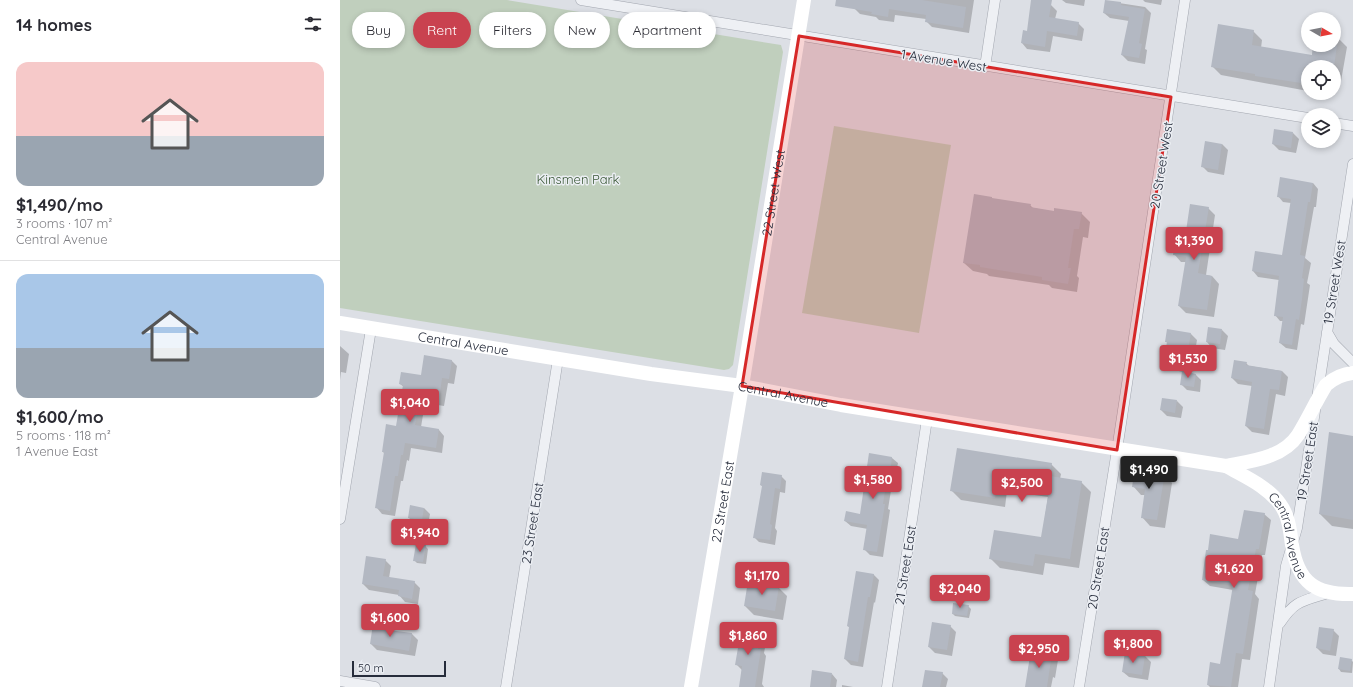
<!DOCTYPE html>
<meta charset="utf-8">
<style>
body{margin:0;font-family:Quicksand,sans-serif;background:#f7f7f7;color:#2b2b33;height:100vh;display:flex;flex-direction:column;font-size:15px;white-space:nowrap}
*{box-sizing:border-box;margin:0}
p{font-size:13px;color:#7c7c81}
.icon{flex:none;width:22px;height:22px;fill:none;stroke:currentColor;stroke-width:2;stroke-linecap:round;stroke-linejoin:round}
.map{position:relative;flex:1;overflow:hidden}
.panel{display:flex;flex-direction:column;background:#fff;width:340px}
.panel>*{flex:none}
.top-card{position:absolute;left:12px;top:12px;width:380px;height:36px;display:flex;gap:8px}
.needle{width:26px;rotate:99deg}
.buttons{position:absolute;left:961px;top:12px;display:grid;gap:8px}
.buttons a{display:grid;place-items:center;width:40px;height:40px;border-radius:50%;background:#fff;box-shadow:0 2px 6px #0003;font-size:20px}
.scale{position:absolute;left:12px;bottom:10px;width:94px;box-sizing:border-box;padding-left:4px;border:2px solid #262c3b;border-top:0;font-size:11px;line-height:14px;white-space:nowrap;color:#262c3b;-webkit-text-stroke:3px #ebeef3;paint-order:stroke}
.price{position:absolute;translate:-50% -34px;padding:0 9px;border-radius:4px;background:#c9424f;color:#fff;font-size:13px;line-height:26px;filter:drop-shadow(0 1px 2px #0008)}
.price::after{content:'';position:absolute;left:50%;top:24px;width:12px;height:9px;margin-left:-6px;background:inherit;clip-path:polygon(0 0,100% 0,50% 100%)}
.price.on{background:#222;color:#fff}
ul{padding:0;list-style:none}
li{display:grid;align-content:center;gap:8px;height:212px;padding:0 16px}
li+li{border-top:1px solid #e1e1e2}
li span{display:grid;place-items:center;height:124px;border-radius:12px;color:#555}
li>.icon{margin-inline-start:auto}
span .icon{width:72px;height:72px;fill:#fffc;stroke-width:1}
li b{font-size:17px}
h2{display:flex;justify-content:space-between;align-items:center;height:48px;padding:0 16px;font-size:17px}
.tag{padding:0 14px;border-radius:18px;background:#fff;box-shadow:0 2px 6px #0003;font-size:14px;line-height:36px}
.tag.on{background:#c9424f;color:#fff}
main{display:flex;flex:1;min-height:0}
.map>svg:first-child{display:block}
.green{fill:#c0cfbd}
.shadow{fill:#0003}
.building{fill:#b3b8c2}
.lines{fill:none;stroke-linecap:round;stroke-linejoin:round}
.street-casing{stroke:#a2a6af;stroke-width:11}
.street{stroke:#eef0f4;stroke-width:10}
.secondary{stroke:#fff;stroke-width:14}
.marked{fill:#d62828;fill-opacity:0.2;stroke:#d62828;stroke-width:3;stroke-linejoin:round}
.labels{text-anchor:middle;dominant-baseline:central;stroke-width:3;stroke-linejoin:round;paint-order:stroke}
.street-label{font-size:13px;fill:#262c3b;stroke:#ebeef3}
.park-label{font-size:13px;fill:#385634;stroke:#ebeef3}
</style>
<main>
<section class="panel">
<h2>14 homes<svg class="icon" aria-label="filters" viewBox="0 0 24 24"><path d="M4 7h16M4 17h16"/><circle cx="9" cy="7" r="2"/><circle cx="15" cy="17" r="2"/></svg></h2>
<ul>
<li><span style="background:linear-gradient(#f6c9c9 60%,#9aa5b1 0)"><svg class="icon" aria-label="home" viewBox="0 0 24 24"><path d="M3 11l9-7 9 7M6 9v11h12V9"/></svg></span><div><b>$1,490/mo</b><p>3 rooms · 107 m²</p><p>Central Avenue</p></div></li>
<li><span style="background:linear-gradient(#a9c7e8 60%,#9aa5b1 0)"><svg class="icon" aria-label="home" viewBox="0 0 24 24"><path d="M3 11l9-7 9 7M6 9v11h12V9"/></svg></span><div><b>$1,600/mo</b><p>5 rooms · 118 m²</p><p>1 Avenue East</p></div></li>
</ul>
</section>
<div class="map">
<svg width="1013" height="687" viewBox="0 0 1013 687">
<rect width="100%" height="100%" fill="#dcdfe5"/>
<path class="green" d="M0,0H167L441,45L443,52L393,365L389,369L384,370L0,308Z
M494,126L611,145L579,333L462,313Z"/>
<path class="shadow" d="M515,0H634L629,33L592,27L586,21V19L555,15L554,22L539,20L536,17L520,14L514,8Z
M722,0H745L744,6L726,3Z
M803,0H822L821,5L805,2Z
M766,1L805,7L811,13L805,49L807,50L805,64L788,61L782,55L789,21L770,18L764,13Z
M711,5L717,11L715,19L738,23L744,29L742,41L713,36L710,52L687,49L682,43L687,32Z
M913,31L922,40L921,48L972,56L974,45H994V37L998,38L1007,47L1001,81L994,80V67H968V91L881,75L872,66Z
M953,133L959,139L956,153L939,150L933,144Z
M882,144L888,150L884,175L868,172L862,166Z
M973,183L978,189L976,207H974L965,258L971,263L967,283L970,285L964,325L961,324L957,350L946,348L940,343L943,321H940L935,315L939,280L918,277L913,271L943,256L951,203L943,202L938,196Z
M653,200L690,205L693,208L714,212L741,213L750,222L748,238L743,237L737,276L739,278L737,292L712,288L709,285L649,276L647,274L633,271L624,263Z
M868,208L875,215L866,275L872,276L879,284L874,317L846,313L839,306L846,262H841L834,254Z
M828,330L851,334L857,340L851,374L856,375L861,380L860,392L847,390L841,384L843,372L830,369L824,364L828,343L826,342Z
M882,330L888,336L885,350L872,348L867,342Z
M0,346L9,354L6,373L1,372L0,380Z
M111,360L117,366L114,384L108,383L104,406L85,403L81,427L99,430L104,436L102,453L71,448L69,461L67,460L63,481H61L55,516L42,514L37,508L45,454L43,452L57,427L64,387L60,384L82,376Z
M906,363L909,366L942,371L948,377L945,396L936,394L929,435L912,432L906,426L912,386L898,384L892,378Z
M837,401L843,407L841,418L827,416L821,410Z
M1013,437V529L992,526L980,514Z
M530,454L552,458L558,463L555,478H553L548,509L550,510L543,557L530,555L524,549L528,529L511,526L505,521L521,515Z
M797,463L805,464L813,473L824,474L832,483L825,528L810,526L802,517L805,495H801L793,486Z
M711,464L721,474L720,479L741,482L751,492L739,568L705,563L703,575L660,568L650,558L702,538L708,497L667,491L665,507L621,500L611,490Z
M441,476L446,481L445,493L440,492L435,528L437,531L435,545L419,542L414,537L423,487L421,485Z
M84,508L90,514L88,525L75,523L69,518Z
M924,514L931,520L925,555H922L915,594L919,599L910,660L902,659L898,687H870L868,685L881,665L893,590L870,586L863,580Z
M85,546L88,549L86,564L77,563L74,560Z
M45,560L51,566L49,578L74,582L80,588L78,604L65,602L59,595L29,590L23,584Z
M533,574L539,580L535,603L534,602L523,667L511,665L505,659L510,628L508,626Z
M438,587L447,596L443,620L414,615L405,606Z
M628,606L631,609L629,618L615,616L613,614Z
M610,626L616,632L612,656L595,653L589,647Z
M48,627L52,631L72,634L78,640L75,656L37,650L31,644Z
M993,630L999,636L996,656L983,654L977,648Z
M421,632L427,637L424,653L426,656L422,684L424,687H400L402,670L396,664L400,644L397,641Z
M691,651L712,654L718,660L715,678L713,677L711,687H686Z
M805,656L811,662L808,680L789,677L783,672Z
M1011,660L1013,662L1012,673L1001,672L999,669Z
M602,673L608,679L606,687H583Z
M492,674L497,680L496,687H472Z
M502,685L513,687H502Z"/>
<path class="building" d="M496,0H582L626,7L623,28L585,22L586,15L549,9L548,17L531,14L532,12L495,6Z
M691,0H712L709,17L739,22L737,36L707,31L705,47L681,43L683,30L687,31Z
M765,0L781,2V5L805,9L799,43L802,44L799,58L781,55L789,17L763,13Z
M878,24L914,30L912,45L972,55L973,45H997L994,67H964L961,83L915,76V74L871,67Z
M934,129L953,132L951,148L932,144Z
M865,141L882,144L878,170L861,167Z
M940,177L973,183L970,202H968L960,255L965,256L962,278L964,279L962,299L959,320L956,319L952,345L939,343L943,317L934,316L939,276L912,271L915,251L942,255L951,199L937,197Z
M634,194L652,197V198L691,204L690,207L714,211V208L742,212L739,229H734L728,268H731L728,284L702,280V277L640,267V265L623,263Z
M850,204L869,207L858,273L872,276L867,310L838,306L846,257L833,255L836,237L845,238Z
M868,327L882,329L880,344L866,342Z
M827,329L851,333L845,367L823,364L827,342H825Z
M84,355L112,360L109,379L102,378L99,401L80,398L75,425L99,429L96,448L65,443L63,455H61L58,476H55L50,511L35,508L44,452H42L46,424L56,426L63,385L59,384L61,372L81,375Z
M894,360L907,362L906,365L942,371L939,390L930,389L924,429L905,426L912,382L891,378Z
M842,371L856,374L854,387L840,385Z
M822,398L837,400L835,413L820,410Z
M989,432L1013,436V520L979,514Z
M617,448L712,463L710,476L742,481L730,559L695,554L693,566L649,559L654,530L701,537L709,490L658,482L655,498L610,491Z
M529,453L552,457L550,473H548L543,504H545L537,552L523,550L527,525L504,521L506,511L520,514Z
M796,462L805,463L804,470L825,473L817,520L801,518L805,489L792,487Z
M422,472L442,475L440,489L435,488L430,524L432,525L430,540L413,538L422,486L420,485Z
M70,505L84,508L82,520L68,518Z
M904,510L925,513L919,549H916L908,590L913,591L903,654L896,653L891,687L867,685L870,662L880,664L893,585L862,580L866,550H868L870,534L898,539Z
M76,544L86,545L83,562L73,561Z
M26,556L46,559L43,576L75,581L72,599L58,596L59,590L22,584Z
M516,571L534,574L530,597H528L518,662L504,659L509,627L507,626Z
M408,581L439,586L435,611L404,606Z
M613,603L629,605L627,616L612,614Z
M592,622L611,625L607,650L588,647Z
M33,624L49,626L48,630L72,633L69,651L30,644Z
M398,627L421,631L418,649H421L415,687H399L402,666L395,665L399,642H396Z
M979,627L994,629L990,651L976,648Z
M691,650L712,653L707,687H685Z
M785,652L805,656L802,675L782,672Z
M1000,657L1012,659L1010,671L998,669Z
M472,670L492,673L490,687H470Z
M585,670L603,672L600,687H582Z"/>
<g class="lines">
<g class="street-casing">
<path id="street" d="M241,0L968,118
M645,67L655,0
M994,123L1013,126
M987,332L994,344L1013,363
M0,519L31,329
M940,623C955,600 963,601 988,593
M0,681L35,687
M166,687L218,359
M547,687L587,419
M739,687L777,450L845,0
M929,687L946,566L957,528L1013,164"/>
</g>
<use href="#street" class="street"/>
<g class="secondary">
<path id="s1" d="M0,323L311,374L402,386L501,405L886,466C911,461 943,458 958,435C968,419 976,401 986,385C994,378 1002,374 1013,373"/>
<path id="s2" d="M886,466C905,477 927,486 940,504C949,516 950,531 952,545C958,583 976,595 1013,594"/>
<path id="s3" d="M351,687L402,386L464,0"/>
</g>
</g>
<path class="marked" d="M459,36L831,97L777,450L402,386Z"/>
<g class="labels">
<g class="street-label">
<text transform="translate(604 60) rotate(9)">1 Avenue West</text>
<text transform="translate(821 165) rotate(-81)">20 Street West</text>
<text stroke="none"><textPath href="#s3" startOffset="501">22 Street West</textPath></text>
<text transform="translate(994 282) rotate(-81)">19 Street West</text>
<text stroke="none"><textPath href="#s1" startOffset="125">Central Avenue</textPath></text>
<text stroke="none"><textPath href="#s1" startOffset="449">Central Avenue</textPath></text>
<text transform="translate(967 461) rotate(-81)">19 Street East</text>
<text stroke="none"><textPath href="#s3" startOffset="188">22 Street East</textPath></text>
<text transform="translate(192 523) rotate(-81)">23 Street East</text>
<text stroke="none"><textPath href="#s2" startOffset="99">Central Avenue</textPath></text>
<text transform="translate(565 565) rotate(-81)">21 Street East</text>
<text transform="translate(758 568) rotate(-81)">20 Street East</text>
</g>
<g class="park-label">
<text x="238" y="179">Kinsmen Park</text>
</g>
</g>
</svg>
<div class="buttons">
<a><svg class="needle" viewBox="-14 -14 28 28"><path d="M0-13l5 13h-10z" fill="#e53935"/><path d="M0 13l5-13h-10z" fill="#7c7c81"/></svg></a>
<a><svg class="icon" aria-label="locate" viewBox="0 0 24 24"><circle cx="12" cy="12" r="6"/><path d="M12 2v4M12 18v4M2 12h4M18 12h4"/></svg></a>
<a><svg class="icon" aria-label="layers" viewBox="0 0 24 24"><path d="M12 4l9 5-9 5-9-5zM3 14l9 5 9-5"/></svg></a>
</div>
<div class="scale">50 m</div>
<b class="price" style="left:854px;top:261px">$1,390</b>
<b class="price" style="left:848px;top:379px">$1,530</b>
<b class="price" style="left:70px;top:423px">$1,040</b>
<b class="price on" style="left:809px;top:490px">$1,490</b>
<b class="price" style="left:533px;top:500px">$1,580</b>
<b class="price" style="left:682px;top:503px">$2,500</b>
<b class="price" style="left:80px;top:553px">$1,940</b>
<b class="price" style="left:894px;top:589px">$1,620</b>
<b class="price" style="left:422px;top:596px">$1,170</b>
<b class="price" style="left:620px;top:609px">$2,040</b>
<b class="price" style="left:50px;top:638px">$1,600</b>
<b class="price" style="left:408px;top:656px">$1,860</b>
<b class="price" style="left:793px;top:664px">$1,800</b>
<b class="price" style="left:699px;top:669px">$2,950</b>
<div class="top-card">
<a class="tag">Buy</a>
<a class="tag on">Rent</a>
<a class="tag">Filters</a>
<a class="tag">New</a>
<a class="tag">Apartment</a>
</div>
</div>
</main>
